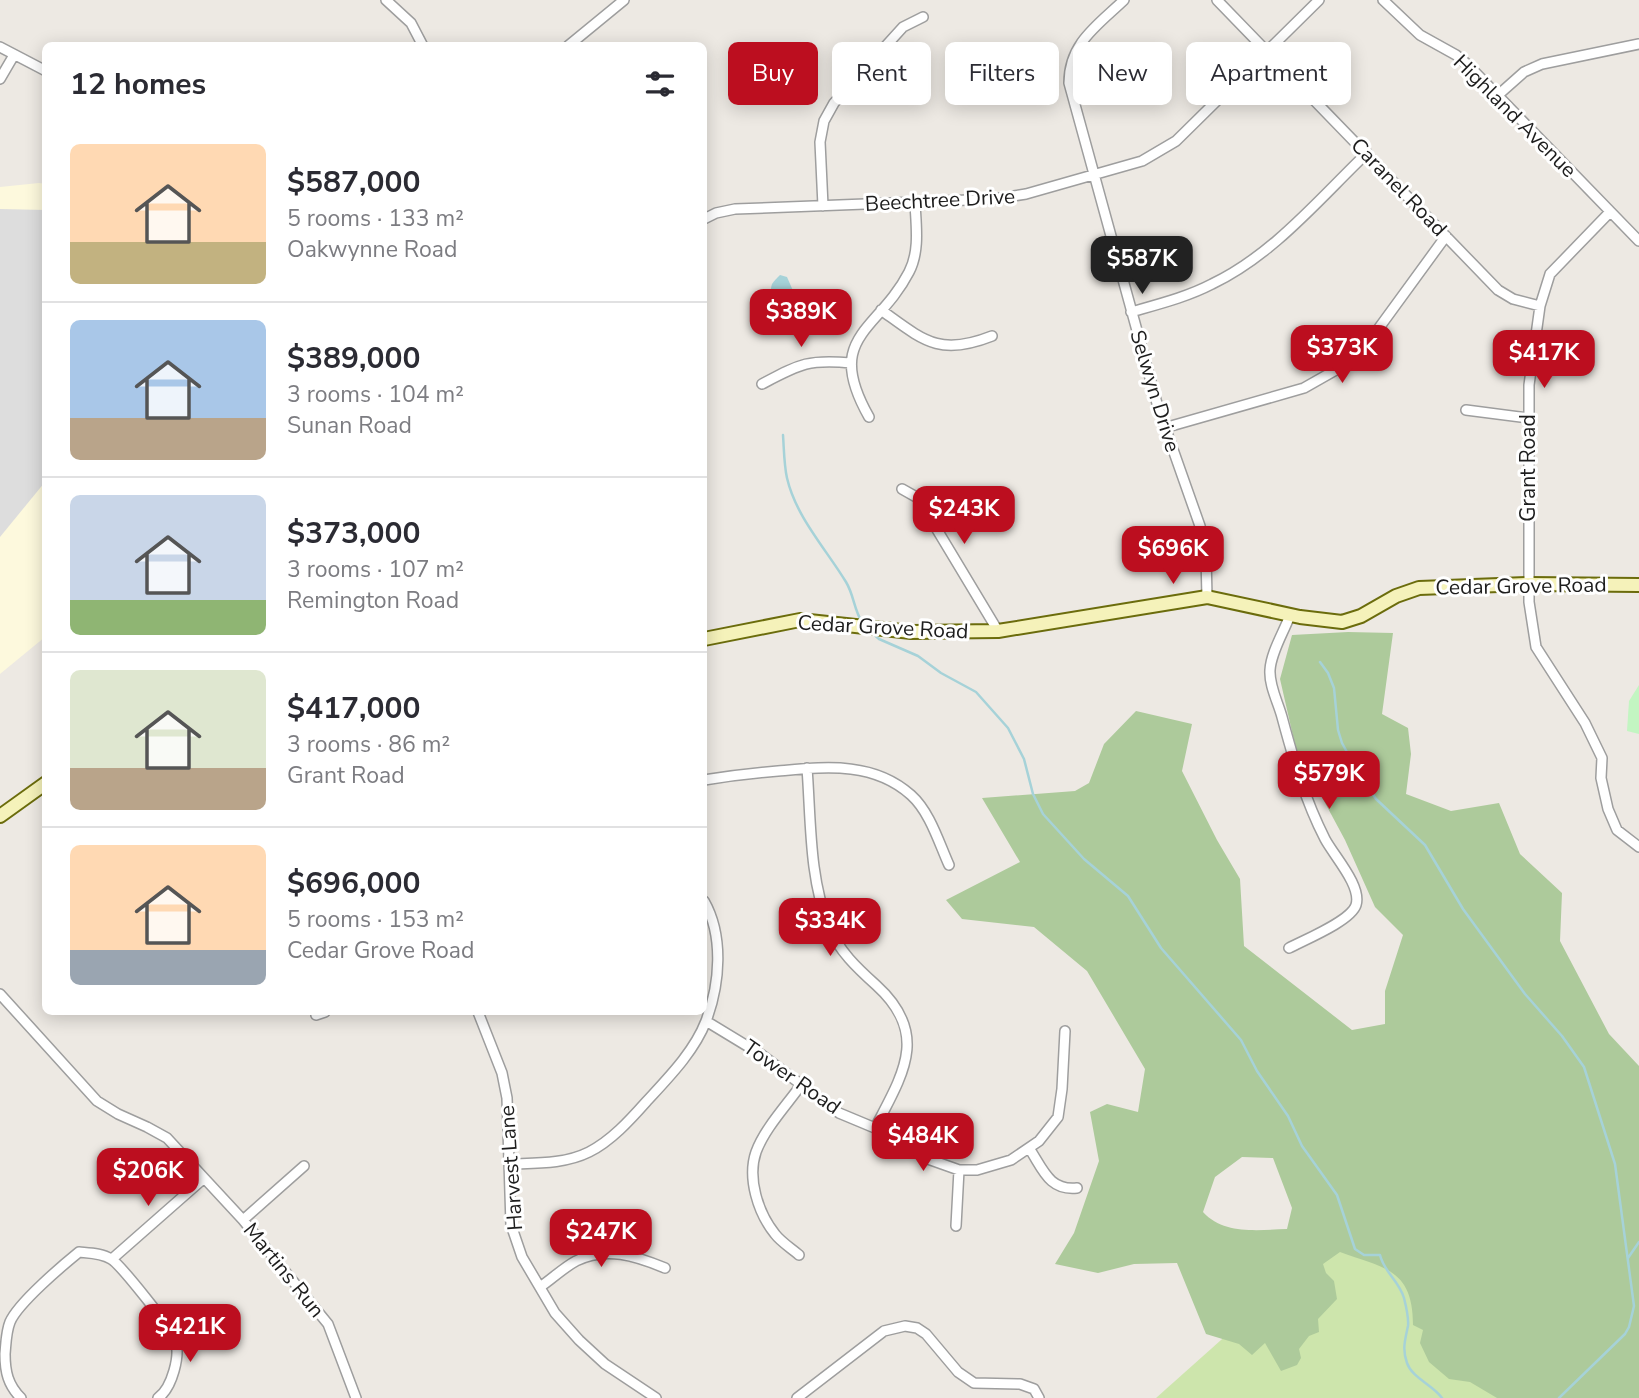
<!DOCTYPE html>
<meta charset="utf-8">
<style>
body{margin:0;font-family:"Nunito Sans",sans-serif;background:#f2f2f3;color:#2b2b33;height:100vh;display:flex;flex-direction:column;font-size:26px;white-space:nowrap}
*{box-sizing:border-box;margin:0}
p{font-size:23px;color:#7c7c81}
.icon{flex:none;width:38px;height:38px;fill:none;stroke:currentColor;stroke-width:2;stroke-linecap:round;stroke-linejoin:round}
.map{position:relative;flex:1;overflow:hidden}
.side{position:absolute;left:42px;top:42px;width:665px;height:973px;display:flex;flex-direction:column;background:#fff;border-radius:10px;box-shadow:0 4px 18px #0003}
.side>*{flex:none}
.hud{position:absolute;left:728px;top:42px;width:665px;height:63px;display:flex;gap:14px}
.price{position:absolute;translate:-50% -60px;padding:0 16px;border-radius:14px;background:#bc0e1f;color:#fff;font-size:23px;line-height:46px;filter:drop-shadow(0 2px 4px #0008)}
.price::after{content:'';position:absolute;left:50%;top:42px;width:21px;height:16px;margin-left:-10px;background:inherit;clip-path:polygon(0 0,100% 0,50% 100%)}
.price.selected{background:#222;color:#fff}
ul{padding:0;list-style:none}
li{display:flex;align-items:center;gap:21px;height:175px;padding:0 28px}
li+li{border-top:2px solid #e1e1e2}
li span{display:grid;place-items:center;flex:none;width:196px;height:140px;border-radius:10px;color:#555}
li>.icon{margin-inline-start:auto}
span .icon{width:84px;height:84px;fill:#fffc;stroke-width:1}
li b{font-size:30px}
h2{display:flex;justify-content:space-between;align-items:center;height:84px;padding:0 28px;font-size:30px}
.pill{padding:0 24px;border-radius:10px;background:#fff;box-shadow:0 4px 18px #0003;font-size:24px;line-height:63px}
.pill.selected{background:#bc0e1f;color:#fff}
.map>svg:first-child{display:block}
.education{fill:#fdf9dd}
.grass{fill:#cde5ac}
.forest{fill:#adca9b;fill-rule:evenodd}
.park{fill:#c3f5c2}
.parking{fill:#ddd}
.water{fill:#a6d2d8}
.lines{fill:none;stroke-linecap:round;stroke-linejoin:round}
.stream{stroke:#a6d2d8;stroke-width:2.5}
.street-casing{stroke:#9e9e9e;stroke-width:12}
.secondary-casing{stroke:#6b6c0c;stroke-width:16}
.street{stroke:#fff;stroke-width:9}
.secondary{stroke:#f5f2ba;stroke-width:12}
.labels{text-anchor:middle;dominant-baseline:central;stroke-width:6;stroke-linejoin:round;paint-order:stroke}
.street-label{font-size:21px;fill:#1d1d1d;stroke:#fff}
</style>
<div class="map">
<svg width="1639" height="1398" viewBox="0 0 1639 1398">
<rect width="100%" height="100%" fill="#ede9e3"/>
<path class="education" d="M39,183L46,184L45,637L0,674V187Z"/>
<path class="grass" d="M1368,1209L1639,1398H1156Z"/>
<path class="forest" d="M1348,632L1393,633L1382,714L1408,728L1411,754L1406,794L1451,811L1499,803L1520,854L1562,893L1560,941L1609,1034L1639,1066V1398H1497L1470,1382L1449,1379L1429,1362L1420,1343L1423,1330L1413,1325C1413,1268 1383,1268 1340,1252L1323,1264L1326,1273L1334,1281L1337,1299L1318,1319L1319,1332L1309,1336L1299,1349L1301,1358L1297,1365L1281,1371L1265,1343L1252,1355L1239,1344L1206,1334L1177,1263L1134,1264L1098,1273L1055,1264L1074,1233L1099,1161L1090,1112L1107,1104L1138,1112L1145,1069L1087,971L1034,927L962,919L946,900L1020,862L982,798L1075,791L1089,783L1104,744L1136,711L1192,724L1182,771L1217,840L1240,879L1244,946L1352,1030L1385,1024V991L1403,935L1375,907L1345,840L1296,749L1280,679L1292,635ZM1242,1157L1273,1158L1292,1208L1287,1229C1258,1230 1224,1235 1203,1212L1215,1177Z"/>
<path class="park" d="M1639,685V734L1627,731L1629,701Z"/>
<path class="parking" d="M0,209L46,210L45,482L0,537Z"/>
<path class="water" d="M780,275L787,277L794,293L793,304C778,316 767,300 772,284C774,281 777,278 780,275Z"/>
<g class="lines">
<path class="stream" d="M783,435C784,449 784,465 787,478C796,517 826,549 846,582C854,595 854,610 862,622
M871,632L879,639L918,656L941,673L976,692L1008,728L1024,759L1033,794L1043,814L1084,859L1128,896L1161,948L1241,1040L1257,1071L1288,1116L1302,1146L1337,1195L1355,1249L1364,1255H1380C1384,1272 1399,1281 1404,1298C1406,1306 1409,1318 1408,1326C1405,1340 1402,1349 1407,1363C1412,1378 1433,1385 1442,1398
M1320,662L1328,673L1334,688L1338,730L1342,743L1359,774L1376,799L1425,845L1463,909L1525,994L1562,1036L1584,1067L1615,1164L1634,1306L1629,1327L1625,1334L1559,1398
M1628,1258L1639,1242"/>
<g class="street-casing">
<path id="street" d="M386,0L411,23L423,46
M1124,0C1098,25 1069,43 1069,83L1158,407L1200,526L1206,556L1207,597
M1217,0L1498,290L1513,299L1540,306
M1383,0L1420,35L1456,55L1467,64L1639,241
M568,46L624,0
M0,47L46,71
M0,79L14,55
M1497,96L1524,72L1542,64L1639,44
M823,206L820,142L824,121L834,103L903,27L923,17
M1610,212L1550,274L1540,306L1529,385V602L1536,647L1585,723L1602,758L1601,778L1608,809L1617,830L1639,847
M704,219L716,213L735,209L994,199L1026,194L1142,161L1176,141L1319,0
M881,310C923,340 939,357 992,336
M1131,312C1159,304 1187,297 1212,284C1273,255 1319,199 1367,153
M762,384C800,364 808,359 851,363
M1466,410L1528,418
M869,417C823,336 878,332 909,272C920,251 916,225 915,203
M1164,428L1304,388L1341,367L1368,343L1446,236
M902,489L918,498L998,631
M807,768C811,820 809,878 829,927C839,951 857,968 876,985C930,1034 903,1074 875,1128
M704,780C728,776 753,773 778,771C825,767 873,761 911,795C930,812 939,843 949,865
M1289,948C1304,940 1351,921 1356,905C1362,886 1334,856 1325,839C1305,800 1293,758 1282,717C1278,702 1269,686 1270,670C1271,652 1284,632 1290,615
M0,994L97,1101L118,1114L147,1127L167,1138L243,1220L328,1324L356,1398
M478,1012L502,1073L507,1098L511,1225L522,1257L555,1313L579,1340L605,1364L656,1398
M316,1015L325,1012
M706,1021L762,1055L839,1113L875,1128L928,1159L959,1170H977L1011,1160L1039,1141L1058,1117L1062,1089L1065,1031
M1029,1148C1043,1169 1049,1191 1077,1188
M511,1164C537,1163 565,1164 589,1152C611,1141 630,1120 646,1102C668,1078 694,1052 706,1021C720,984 724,936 704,901
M243,1220L304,1166
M956,1226L959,1170
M799,1255C791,1248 781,1242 775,1234C758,1213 747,1178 756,1152C765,1128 786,1106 801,1085
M112,1259L203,1179
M540,1287C552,1279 563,1268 576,1261C606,1246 636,1256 665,1268
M21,1398C8,1385 5,1372 5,1354C6,1343 6,1332 10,1322C18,1303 63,1265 79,1252C90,1253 102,1253 111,1259C120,1264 171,1328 175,1339C181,1355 172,1388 158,1398
M797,1398L884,1331L905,1326L917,1328L926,1334L958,1372L974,1383L1020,1384L1034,1389L1039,1398"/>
</g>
<g class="secondary-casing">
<path id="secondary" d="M704,639L800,620L911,632L998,631L1207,597L1300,617L1342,622L1361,616L1396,596L1419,588L1529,584L1639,585
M0,816L46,783"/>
</g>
<use href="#street" class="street"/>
<use href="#secondary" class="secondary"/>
</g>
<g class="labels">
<g class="street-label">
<text transform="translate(1515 116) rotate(45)">Highland Avenue</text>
<text transform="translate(1399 187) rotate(46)">Caranel Road</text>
<text transform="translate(940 200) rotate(-3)">Beechtree Drive</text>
<text transform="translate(1155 391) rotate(73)">Selwyn Drive</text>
<text transform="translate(1528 468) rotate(-90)">Grant Road</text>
<text transform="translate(1521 586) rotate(-1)">Cedar Grove Road</text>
<text transform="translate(883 627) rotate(3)">Cedar Grove Road</text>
<text transform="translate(792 1077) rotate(35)">Tower Road</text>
<text transform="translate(511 1168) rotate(-94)">Harvest Lane</text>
<text transform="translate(284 1270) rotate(51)">Martins Run</text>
</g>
</g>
</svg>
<b class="price selected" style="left:1142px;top:296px">$587K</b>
<b class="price" style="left:801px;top:349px">$389K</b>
<b class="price" style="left:1342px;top:385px">$373K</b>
<b class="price" style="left:1544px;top:390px">$417K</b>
<b class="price" style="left:964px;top:546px">$243K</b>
<b class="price" style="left:1173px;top:586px">$696K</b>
<b class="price" style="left:1329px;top:811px">$579K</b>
<b class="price" style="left:830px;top:958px">$334K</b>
<b class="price" style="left:923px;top:1173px">$484K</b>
<b class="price" style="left:148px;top:1208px">$206K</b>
<b class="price" style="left:601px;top:1269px">$247K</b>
<b class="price" style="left:190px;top:1364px">$421K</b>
<div class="hud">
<a class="pill selected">Buy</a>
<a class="pill">Rent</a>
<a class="pill">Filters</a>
<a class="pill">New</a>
<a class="pill">Apartment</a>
</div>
<section class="side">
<h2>12 homes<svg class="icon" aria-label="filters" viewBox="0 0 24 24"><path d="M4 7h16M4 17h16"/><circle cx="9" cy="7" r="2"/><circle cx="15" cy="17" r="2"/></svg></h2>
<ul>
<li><span style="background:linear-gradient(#ffd9b3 70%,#c2b280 0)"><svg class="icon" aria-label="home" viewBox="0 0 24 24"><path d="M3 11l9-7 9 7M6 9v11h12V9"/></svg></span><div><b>$587,000</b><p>5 rooms · 133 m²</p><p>Oakwynne Road</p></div></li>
<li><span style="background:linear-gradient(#a9c7e8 70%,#b9a48a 0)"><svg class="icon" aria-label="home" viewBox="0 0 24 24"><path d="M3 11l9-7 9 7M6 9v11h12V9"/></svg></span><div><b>$389,000</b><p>3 rooms · 104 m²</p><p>Sunan Road</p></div></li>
<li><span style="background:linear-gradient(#c9d6e8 75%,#8fb573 0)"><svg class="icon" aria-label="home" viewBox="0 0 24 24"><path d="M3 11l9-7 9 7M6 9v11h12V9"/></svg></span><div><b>$373,000</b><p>3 rooms · 107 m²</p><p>Remington Road</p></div></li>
<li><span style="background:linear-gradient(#dfe7d0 70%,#b9a48a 0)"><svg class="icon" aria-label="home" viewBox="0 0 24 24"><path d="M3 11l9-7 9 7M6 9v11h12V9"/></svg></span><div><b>$417,000</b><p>3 rooms · 86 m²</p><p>Grant Road</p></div></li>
<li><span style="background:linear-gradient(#ffd9b3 75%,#9aa5b1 0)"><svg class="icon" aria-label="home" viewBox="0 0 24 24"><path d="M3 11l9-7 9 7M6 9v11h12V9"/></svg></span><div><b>$696,000</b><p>5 rooms · 153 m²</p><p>Cedar Grove Road</p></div></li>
</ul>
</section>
</div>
